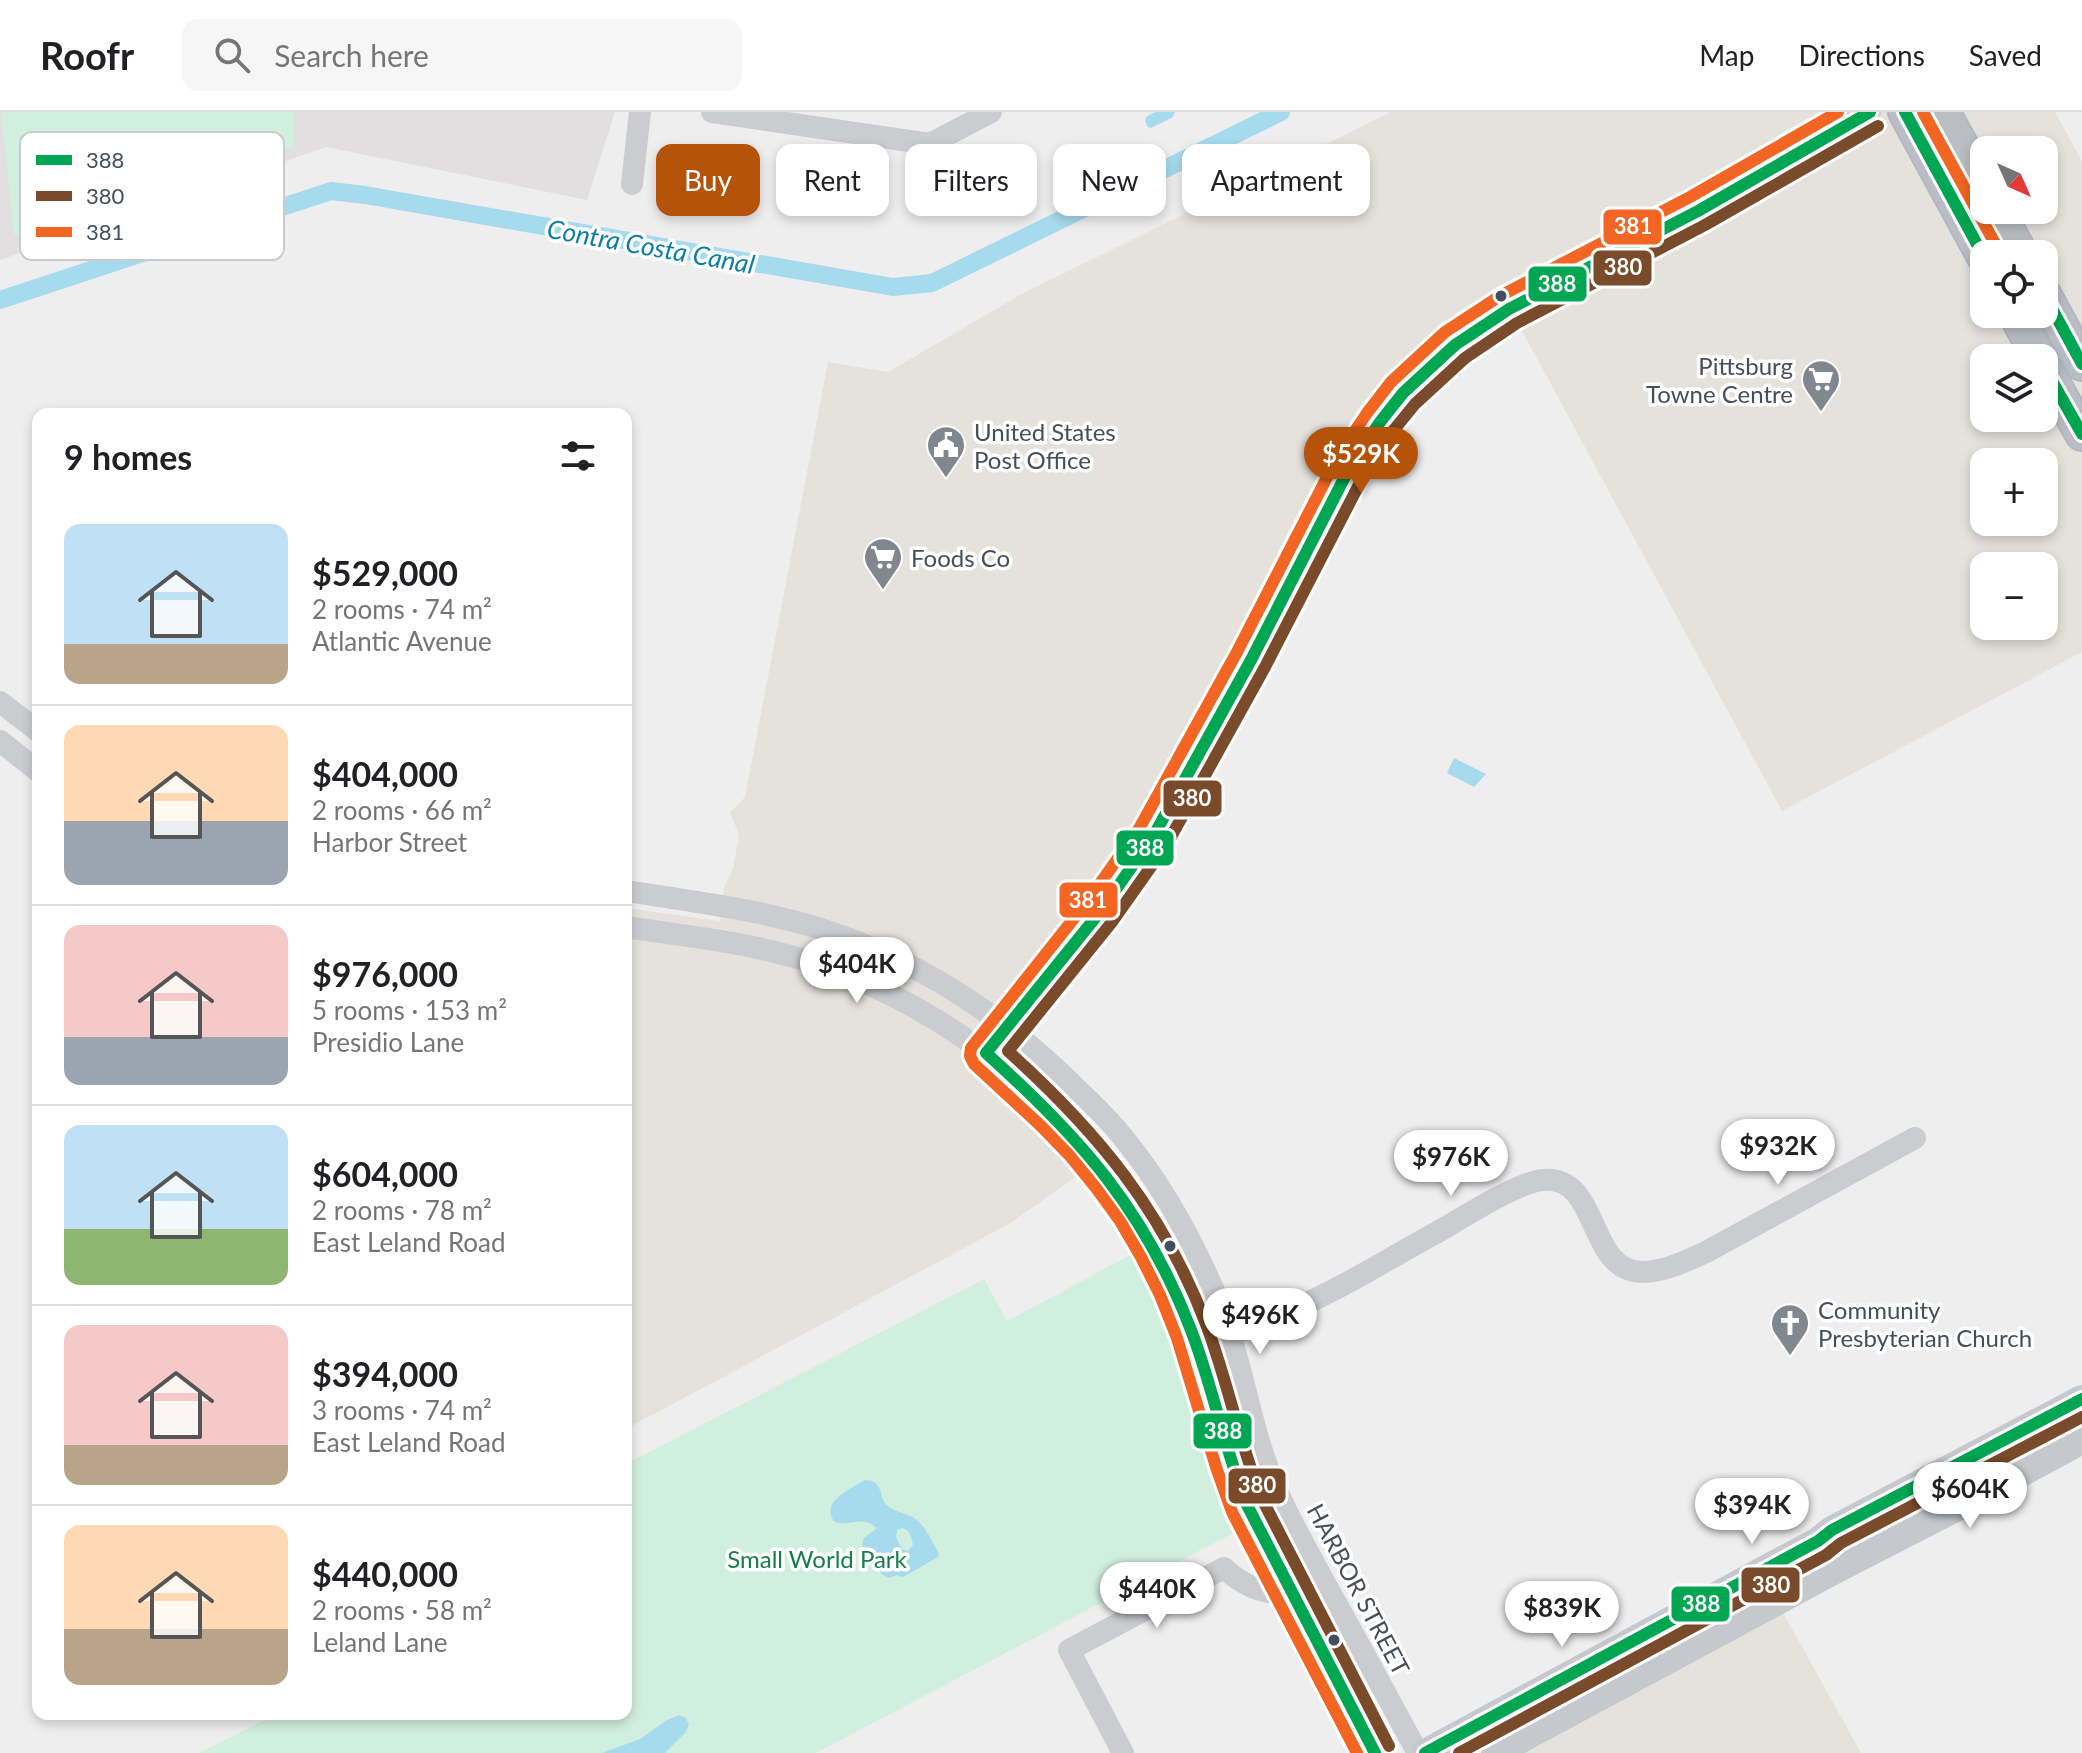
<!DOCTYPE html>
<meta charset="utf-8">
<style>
body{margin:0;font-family:Lato,sans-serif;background:#f6f6f6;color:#202124;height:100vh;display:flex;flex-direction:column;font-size:30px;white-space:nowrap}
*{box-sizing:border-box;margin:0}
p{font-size:26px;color:#757577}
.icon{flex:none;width:44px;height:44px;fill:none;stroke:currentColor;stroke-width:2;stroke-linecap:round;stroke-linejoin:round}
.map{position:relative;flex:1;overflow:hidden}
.side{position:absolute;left:32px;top:296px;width:600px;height:1312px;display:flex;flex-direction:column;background:#fff;border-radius:16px;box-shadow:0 4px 12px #0003}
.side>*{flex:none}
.top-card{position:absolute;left:656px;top:32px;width:760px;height:72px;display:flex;gap:16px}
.needle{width:52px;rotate:135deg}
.tools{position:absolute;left:1970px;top:24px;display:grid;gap:16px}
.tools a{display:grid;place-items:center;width:88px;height:88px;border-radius:16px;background:#fff;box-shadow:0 4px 12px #0003;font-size:40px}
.price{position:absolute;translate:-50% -68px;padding:0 18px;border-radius:28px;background:#fff;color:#222;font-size:26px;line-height:52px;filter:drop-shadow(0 2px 4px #0008)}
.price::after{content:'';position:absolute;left:50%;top:48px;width:24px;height:18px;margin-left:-12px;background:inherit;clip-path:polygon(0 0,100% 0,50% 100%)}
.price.active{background:#b45309;color:#fff}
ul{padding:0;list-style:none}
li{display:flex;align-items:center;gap:24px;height:200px;padding:0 32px}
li+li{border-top:2px solid #e0e0e0}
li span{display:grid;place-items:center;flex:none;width:224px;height:160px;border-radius:16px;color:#555}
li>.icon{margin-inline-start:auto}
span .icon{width:96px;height:96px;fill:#fffc;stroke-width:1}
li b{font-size:34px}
h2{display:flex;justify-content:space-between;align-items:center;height:96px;padding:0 32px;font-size:34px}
.chip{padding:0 28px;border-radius:16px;background:#fff;box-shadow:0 4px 12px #0003;font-size:28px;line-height:72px}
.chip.active{background:#b45309;color:#fff}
header{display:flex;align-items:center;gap:48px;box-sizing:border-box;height:112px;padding:0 40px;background:#fff;border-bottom:2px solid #e0e0e0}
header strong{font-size:38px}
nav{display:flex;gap:44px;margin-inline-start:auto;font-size:28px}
.search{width:560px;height:72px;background:#f6f6f6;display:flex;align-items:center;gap:20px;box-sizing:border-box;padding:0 28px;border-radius:16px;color:#757577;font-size:30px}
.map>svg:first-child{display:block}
.commercial{fill:#e4e2db;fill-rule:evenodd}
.education{fill:#e1dfe0}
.green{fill:#d1efde}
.water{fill:#a6daed;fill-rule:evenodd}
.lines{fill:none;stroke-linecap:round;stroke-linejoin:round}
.canal{stroke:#a6daed;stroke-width:18}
.highway-casing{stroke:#b3b7be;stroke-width:36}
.minor{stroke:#cacccf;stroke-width:22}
.major{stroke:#c5c9cd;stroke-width:28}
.highway{stroke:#babec4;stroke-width:32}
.bus-1-casing{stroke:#fff;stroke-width:18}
.bus-2-casing{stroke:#fff;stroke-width:18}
.bus-3-casing{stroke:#fff;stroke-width:18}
.bus-1{stroke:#00a651;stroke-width:12}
.bus-2{stroke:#7a4b2a;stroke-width:12}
.bus-3{stroke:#f26522;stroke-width:12}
.bus-dot{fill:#454f5b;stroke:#fff;stroke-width:3}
.labels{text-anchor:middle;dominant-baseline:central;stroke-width:7;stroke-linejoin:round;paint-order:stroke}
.poi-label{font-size:24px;fill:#454f5b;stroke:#fff;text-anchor:start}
.park-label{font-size:24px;fill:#157d4f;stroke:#fff}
.street-label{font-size:24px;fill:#454f5b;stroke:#fff}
.water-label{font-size:26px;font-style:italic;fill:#0a7ea9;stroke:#fff}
.key{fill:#fff;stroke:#c7cace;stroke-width:2}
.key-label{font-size:22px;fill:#454f5b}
.line-badge{stroke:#fff;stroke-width:3}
.badge-label{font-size:22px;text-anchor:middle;font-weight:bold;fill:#fff}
</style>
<header>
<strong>Roofr</strong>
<div class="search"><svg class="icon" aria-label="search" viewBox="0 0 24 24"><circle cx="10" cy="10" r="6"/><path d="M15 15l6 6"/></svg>Search here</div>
<nav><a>Map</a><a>Directions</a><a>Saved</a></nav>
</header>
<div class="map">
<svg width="2082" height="1641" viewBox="0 0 2082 1641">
<rect width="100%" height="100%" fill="#efeeee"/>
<path class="commercial" d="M1391,0H2055L2082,49V540L1782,699L1508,193L1452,231L1349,351L1185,677L1000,935L1032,960L1110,1041L1009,1112L626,1317V796L720,809L724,776L733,757L739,722L730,701L745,685L828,250L888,260L1020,183ZM1984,38H2044V98H1984ZM1984,142H2044V202H1984ZM1984,246H2044V306H1984ZM1984,350H2044V410H1984ZM1984,454H2044V514H1984Z
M1781,1497L1861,1641H1515Z"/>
<path class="education" d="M0,0H615L587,88L326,35L0,148Z"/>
<path class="green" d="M1,0H293V34L14,124Z
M1136,1140L1153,1172L1176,1226L1210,1346L1239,1418L816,1641H199L276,1602H626V1352L984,1167L1007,1209Z"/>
<path class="water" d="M1155,0H1175L1173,5L1151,16L1148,15L1145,9L1146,5Z
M1454,646L1486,662L1474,675L1447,661Z
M865,1368C885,1368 877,1386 889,1395C896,1400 905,1401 913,1405C925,1413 932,1429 939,1442L938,1445L903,1465L897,1463L889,1466C875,1461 873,1444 862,1433L864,1426L877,1416C863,1404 854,1413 840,1411C835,1411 832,1408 831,1403C826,1387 854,1375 865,1368ZM902,1416C909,1417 912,1426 913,1433L908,1439L902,1437L896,1425L897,1418Z
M679,1603L686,1606L689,1613L685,1621L665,1641H602L640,1627L667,1608Z"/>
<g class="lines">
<path class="canal" d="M0,188L331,79L365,83L893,175L932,171L1281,0"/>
<g class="highway-casing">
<path id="highway" d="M1905,0L1984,145
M1943,0L1984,74
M1997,98L2021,142
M2044,182L2082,252
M2015,202L2039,246
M2044,255L2082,322"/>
</g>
<path class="minor" d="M712,0L930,32L991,0
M632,72L640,0
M0,590L38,619
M0,629L38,659
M626,779C690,789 756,797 818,816C917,847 1005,905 1078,978C1095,994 1112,1011 1126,1029C1165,1077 1196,1135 1220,1193C1243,1251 1250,1316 1275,1374C1290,1409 1309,1441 1327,1475C1358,1530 1388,1586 1418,1641
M626,815C686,824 746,830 804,848C959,896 1096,1013 1167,1159C1183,1193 1197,1230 1208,1266C1217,1299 1223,1334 1236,1365C1252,1407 1274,1445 1295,1485C1323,1536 1348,1589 1375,1641
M986,941L1100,800L1154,723L1251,548L1351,353L1380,310L1403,281L1455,233L1509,197L1698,99L1870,0
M1197,1234C1236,1222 1274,1206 1311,1189C1353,1170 1393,1144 1434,1122C1459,1108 1517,1070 1543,1068C1601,1063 1586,1159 1642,1160C1664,1160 1686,1149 1706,1140L1915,1026
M1224,1456C1249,1479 1264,1479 1296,1486
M1123,1641L1069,1538L1224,1456"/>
<path class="major" d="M1425,1641L1818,1429L1832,1418L2082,1287
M1495,1641L1833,1459L1975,1386L2082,1328"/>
<use href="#highway" class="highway"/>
<g class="bus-1-casing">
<path id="bus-1" d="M1905,0L1984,145
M2044,182L2082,252
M2044,255L2082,322
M1375,1641L1247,1393C1224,1336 1213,1275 1191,1218C1145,1098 1080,1025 986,941L1100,800L1154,723L1251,548L1351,353L1380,310L1403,281L1455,233L1509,197L1698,99L1870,0
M1425,1641L1818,1429L1832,1418L2082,1287"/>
</g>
<g class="bus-2-casing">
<path id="bus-2" d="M1389,1634L1262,1387C1239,1330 1228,1270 1206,1212C1163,1099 1098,1020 1008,939L1112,810L1167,732L1265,555L1365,361L1393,319L1415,292L1465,246L1517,211L1705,113L1878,14
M1459,1641L1826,1443L1841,1431L2082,1305"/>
</g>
<g class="bus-3-casing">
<path id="bus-3" d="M1923,0L1998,137
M1357,1641L1232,1400L1216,1355L1177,1226L1160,1183L1141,1145L1120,1109L1096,1076L1070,1044L1041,1014L974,952L970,944L971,936L1087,790L1140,715L1237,540L1337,346L1367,301L1391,270L1445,220L1500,184L1690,85L1838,0"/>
</g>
<use href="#bus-1" class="bus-1"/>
<use href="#bus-2" class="bus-2"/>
<use href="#bus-3" class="bus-3"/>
</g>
<defs>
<g id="supermarket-pin" transform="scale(2)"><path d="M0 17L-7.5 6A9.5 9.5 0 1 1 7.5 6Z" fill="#80878e" stroke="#fff"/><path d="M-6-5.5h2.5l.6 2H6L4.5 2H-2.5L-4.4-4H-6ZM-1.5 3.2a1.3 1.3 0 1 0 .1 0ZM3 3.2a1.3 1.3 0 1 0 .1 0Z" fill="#fff"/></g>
<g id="civic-pin" transform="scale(2)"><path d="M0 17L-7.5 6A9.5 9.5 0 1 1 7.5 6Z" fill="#80878e" stroke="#fff"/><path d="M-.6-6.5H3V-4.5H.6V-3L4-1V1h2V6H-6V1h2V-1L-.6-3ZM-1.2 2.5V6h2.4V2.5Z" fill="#fff"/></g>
<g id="church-pin" transform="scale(2)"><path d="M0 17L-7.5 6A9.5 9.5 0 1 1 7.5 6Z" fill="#80878e" stroke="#fff"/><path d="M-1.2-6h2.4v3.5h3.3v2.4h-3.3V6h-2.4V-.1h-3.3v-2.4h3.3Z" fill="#fff"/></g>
</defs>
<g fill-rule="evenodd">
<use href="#supermarket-pin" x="1821" y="267"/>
<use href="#civic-pin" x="946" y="333"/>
<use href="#supermarket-pin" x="883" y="445"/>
<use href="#church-pin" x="1790" y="1211"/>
</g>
<g class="bus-dot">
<circle cx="1501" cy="184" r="7"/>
<circle cx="1170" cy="1134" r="7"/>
<circle cx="1334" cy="1528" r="7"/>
</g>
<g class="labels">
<g class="poi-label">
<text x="1793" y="253" text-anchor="end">Pittsburg<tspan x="1793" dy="28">Towne Centre</tspan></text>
<text x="974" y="319">United States<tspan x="974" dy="28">Post Office</tspan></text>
<text x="911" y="445">Foods Co</text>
<text x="1818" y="1197">Community<tspan x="1818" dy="28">Presbyterian Church</tspan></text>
</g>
<g class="park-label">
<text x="817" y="1446">Small World Park</text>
</g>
<g class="street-label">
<text transform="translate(1359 1477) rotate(62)">HARBOR STREET</text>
</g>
<g class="water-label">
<text transform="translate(651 134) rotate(10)">Contra Costa Canal</text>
</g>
</g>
<rect x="20" y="20" width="264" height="128" rx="12" class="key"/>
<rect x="36" y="43" width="36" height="10" fill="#00a651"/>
<rect x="36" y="79" width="36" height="10" fill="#7a4b2a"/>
<rect x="36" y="115" width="36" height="10" fill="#f26522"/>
<g class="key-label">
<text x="86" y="56">388</text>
<text x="86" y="92">380</text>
<text x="86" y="128">381</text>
</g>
<g class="line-badge">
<rect x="1602" y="96" width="61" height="38" rx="8" fill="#f26522"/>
<rect x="1592" y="137" width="61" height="38" rx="8" fill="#7a4b2a"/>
<rect x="1527" y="153" width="61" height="38" rx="8" fill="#00a651"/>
<rect x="1162" y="667" width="61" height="39" rx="8" fill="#7a4b2a"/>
<rect x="1115" y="717" width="60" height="38" rx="8" fill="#00a651"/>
<rect x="1058" y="769" width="61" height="38" rx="8" fill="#f26522"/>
<rect x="1192" y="1300" width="61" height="38" rx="8" fill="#00a651"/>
<rect x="1227" y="1355" width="60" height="38" rx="8" fill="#7a4b2a"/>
<rect x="1740" y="1454" width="61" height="38" rx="8" fill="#7a4b2a"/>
<rect x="1670" y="1473" width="61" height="38" rx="8" fill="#00a651"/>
</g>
<g class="badge-label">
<text x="1633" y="122">381</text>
<text x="1623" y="163">380</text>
<text x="1557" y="180">388</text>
<text x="1192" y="694">380</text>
<text x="1145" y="744">388</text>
<text x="1088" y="796">381</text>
<text x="1223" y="1327">388</text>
<text x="1257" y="1381">380</text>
<text x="1771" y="1481">380</text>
<text x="1701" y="1500">388</text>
</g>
</svg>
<div class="tools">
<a><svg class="needle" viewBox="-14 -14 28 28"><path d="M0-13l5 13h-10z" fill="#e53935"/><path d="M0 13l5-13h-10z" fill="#757577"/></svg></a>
<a><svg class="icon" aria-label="locate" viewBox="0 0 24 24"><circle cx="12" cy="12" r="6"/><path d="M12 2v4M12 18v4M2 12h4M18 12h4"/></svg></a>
<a><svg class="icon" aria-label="layers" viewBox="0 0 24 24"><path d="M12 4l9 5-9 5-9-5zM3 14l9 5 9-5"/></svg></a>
<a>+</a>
<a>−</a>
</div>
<b class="price active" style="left:1361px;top:383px">$529K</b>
<b class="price" style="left:857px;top:893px">$404K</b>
<b class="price" style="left:1778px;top:1075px">$932K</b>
<b class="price" style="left:1451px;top:1086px">$976K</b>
<b class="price" style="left:1260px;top:1244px">$496K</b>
<b class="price" style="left:1970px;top:1418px">$604K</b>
<b class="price" style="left:1752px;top:1434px">$394K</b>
<b class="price" style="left:1157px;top:1518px">$440K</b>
<b class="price" style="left:1562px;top:1537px">$839K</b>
<div class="top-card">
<a class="chip active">Buy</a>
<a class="chip">Rent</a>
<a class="chip">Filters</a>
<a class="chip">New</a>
<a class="chip">Apartment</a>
</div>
<section class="side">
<h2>9 homes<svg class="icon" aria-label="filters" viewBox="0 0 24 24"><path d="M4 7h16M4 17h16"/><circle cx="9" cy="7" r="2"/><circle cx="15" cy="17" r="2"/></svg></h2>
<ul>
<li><span style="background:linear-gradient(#bfe0f5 75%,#b9a48a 0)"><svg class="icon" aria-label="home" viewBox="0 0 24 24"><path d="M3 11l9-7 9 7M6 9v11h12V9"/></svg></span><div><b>$529,000</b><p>2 rooms · 74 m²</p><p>Atlantic Avenue</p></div></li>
<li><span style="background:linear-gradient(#ffd9b3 60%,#9aa5b1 0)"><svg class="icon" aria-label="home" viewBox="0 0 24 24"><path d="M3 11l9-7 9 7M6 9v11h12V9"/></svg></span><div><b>$404,000</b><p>2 rooms · 66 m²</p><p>Harbor Street</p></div></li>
<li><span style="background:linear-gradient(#f6c9c9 70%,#9aa5b1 0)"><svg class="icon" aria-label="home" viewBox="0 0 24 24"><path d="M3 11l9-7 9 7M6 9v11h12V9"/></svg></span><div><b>$976,000</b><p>5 rooms · 153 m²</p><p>Presidio Lane</p></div></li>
<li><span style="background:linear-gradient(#bfe0f5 65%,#8fb573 0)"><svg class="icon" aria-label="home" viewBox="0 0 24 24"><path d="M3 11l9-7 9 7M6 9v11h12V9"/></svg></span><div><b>$604,000</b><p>2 rooms · 78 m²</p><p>East Leland Road</p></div></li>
<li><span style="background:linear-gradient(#f6c9c9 75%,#b9a48a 0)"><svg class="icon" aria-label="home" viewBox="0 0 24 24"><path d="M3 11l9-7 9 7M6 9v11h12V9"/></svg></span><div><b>$394,000</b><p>3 rooms · 74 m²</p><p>East Leland Road</p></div></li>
<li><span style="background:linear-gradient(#ffd9b3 65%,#b9a48a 0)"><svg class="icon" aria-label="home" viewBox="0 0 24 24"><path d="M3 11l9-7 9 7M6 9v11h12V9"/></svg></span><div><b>$440,000</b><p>2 rooms · 58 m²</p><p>Leland Lane</p></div></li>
</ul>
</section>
</div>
